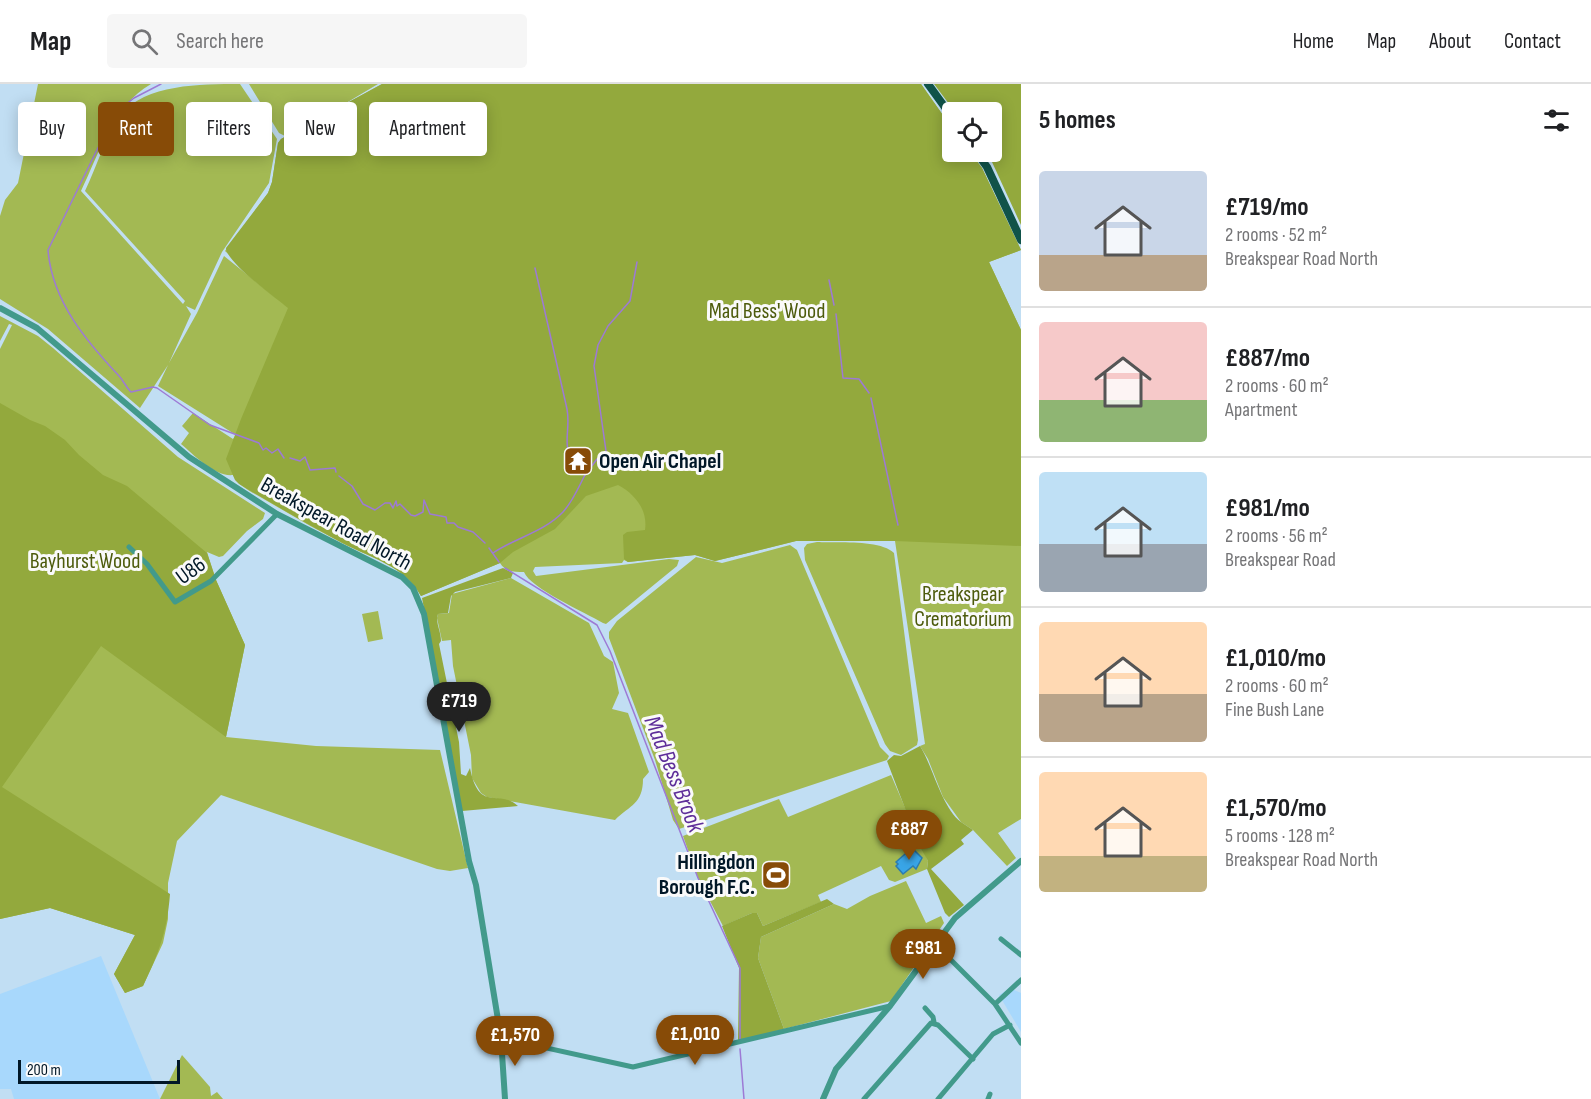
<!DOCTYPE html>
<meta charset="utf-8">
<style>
body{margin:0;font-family:"Sofia Sans Condensed",sans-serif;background:#f6f6f6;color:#202124;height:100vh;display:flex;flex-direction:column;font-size:22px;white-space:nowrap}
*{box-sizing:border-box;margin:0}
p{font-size:20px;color:#757577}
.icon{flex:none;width:33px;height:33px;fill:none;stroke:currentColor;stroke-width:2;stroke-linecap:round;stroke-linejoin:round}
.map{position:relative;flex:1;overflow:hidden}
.drawer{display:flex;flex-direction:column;background:#fff;width:570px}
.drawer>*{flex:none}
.top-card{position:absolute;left:18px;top:18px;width:570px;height:54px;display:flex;gap:12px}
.controls{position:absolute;left:942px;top:18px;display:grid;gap:12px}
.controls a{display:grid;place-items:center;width:60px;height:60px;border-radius:6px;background:#fff;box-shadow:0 3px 15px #0003;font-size:30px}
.scale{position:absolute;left:18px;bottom:15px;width:162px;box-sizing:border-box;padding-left:6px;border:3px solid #011727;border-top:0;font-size:16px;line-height:21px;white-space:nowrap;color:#011727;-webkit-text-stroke:4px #fafafa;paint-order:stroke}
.price{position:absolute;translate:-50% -51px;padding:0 14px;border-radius:21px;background:#874b07;color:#fff;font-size:20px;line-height:39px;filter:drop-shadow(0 2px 3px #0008)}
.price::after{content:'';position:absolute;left:50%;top:36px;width:18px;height:14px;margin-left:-9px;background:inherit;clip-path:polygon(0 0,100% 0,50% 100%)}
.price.on{background:#222;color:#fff}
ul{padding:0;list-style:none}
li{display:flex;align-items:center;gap:18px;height:150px;padding:0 18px}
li+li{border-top:2px solid #e0e0e0}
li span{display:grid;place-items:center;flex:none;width:168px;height:120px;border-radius:6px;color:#555}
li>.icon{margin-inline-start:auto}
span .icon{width:72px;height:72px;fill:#fffc;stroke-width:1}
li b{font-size:26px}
h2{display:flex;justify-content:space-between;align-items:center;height:72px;padding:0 18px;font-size:26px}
.pill{padding:0 21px;border-radius:6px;background:#fff;box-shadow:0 3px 15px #0003;font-size:21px;line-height:54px}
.pill.on{background:#874b07;color:#fff}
header{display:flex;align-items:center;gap:36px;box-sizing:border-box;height:84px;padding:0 30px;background:#fff;border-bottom:2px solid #e0e0e0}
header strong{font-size:28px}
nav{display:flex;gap:33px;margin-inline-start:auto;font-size:21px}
.search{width:420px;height:54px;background:#f6f6f6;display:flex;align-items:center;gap:15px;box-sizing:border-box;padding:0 21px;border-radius:6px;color:#757577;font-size:22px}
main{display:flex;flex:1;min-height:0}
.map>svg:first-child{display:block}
.built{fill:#a8d8fc}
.green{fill:#a3b953}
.forest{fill:#93a93d}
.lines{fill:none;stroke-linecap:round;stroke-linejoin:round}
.stream{stroke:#9d7ad5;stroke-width:1.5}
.building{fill:#39a5e7;stroke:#2d7cae;stroke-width:1.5}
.minor{stroke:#429a8b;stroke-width:5}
.tertiary{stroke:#429a8b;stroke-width:6}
.primary{stroke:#105349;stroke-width:8}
.labels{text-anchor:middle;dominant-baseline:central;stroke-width:6;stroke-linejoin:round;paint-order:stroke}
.park-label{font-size:22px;fill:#4d5b0c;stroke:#fafafa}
.poi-label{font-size:22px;font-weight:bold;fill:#011727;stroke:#fafafa;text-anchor:start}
.street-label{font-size:22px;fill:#011727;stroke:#fafafa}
.water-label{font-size:24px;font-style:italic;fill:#5e2e99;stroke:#fafafa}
</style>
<header>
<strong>Map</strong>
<div class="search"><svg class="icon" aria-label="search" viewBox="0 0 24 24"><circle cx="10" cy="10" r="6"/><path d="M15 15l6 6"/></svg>Search here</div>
<nav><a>Home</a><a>Map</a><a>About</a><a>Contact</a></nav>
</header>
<main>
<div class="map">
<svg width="1021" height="1015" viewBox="0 0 1021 1015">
<rect width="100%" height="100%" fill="#c1def3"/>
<path class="built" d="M101,872L160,1015H14L11,1005H0V910Z
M1010,904L1021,909V948L999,911Z"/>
<path class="green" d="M38,0H151C112,23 100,68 81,107L183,220L185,217L85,107C97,82 105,54 120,31C146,0 200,0 240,0L277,55L269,99L222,168L195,226L186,222L191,230L169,279L197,229L224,172L276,214L225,167L268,109L272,98L278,59L281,55L382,0H921L952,44V68H970L982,84L1021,166L989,178L1021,246V735L998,749L1016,774L1007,782L973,746L961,738L943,713L928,675L920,662L925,660L895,457H796L715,477L695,471L628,478L624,476L622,479L535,483L533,487L536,492L669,475L679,476L677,482L606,540L603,539C586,529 530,504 524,488C515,488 505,488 500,479L421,512C405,482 371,474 342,459C315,445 288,429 262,414C252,408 238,402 233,391C215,393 194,371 181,360L189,349L182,342L193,329L233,355L236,351L158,302L168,281L140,324L48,245L0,215V132L5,116L18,99Z
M249,0H378L331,28L285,52L279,49Z
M0,232L38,252L53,264L178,373L265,429L263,435L247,447L223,472L219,473L207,468L216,496L245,561L226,653L316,662L440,666L468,784L450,787L437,785L221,711L177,757L168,799V835L163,859L143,902L125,909L114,890L135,851L50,824L0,835V265L12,241L9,240L0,257Z
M817,458C836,459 880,455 894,469L918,656L917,661L901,671L890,667L885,660L805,476L804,464L807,460Z
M790,461L797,466L880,663L889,672L887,676L679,745L673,736L655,676L609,554V548L617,537L696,473L722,479Z
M511,494L589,539L604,572L613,578L619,609L612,625L628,629L649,688L643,695C643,720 630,721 615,736L487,713L481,709L472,694L471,671L453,582L451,556L442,557L437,534L438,530L449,529L452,510Z
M378,527L383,555L368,558L362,530Z
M891,691L928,777L927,785L895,798L889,796L881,782L818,811L821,818L763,842L757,829H752L723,842L698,794L683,752L779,715L788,733Z
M906,797L926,839L941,832L944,839L891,917L784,945L758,874L761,853L834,820L847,825L870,812Z
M182,971L210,1003L211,1012L217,1008L223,1015H160Z"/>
<path class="forest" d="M382,0H921L952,44V68H970L982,84L1021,166L989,178L1021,246V462L895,457H796L715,477L695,471L628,478L624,475L623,451L627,448L645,446C648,426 635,410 618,401L586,412L555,445L513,468L500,479L421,512C404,480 367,473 337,456C304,438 271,419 239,400L235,396L226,375L241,335L288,224C276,214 226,178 226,164L268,109L272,98L278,59L281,55Z
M934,0H1021V141L992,78L984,68H992V28H955Z
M0,319L30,336L45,342L65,356L79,371L103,391L127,402L207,469L216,496L245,561L226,653L101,562L2,703L170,810C167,848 159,868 143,902L125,909L114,890L135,851L50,824L0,835Z
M503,484L513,489L511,494L455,508L451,512L448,529L438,530C435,538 441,547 441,557L439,560L459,658L461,690L466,692L470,684C479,730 499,704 518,722L462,727L422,514Z
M920,662C933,683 942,724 961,738C965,741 969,743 973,746L961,756L964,760L931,785L964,821L949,833L945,829L927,785L928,777L919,761L887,677L894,671L901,672Z
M827,815L834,820L761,853L758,874L784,945L738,957L739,884L722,842L752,829H757L763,842Z"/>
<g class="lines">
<path class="stream" d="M161,0L134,14L115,29L48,166C52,217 86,257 120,293C124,298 126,303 131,308L153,303L157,304L210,341L259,359L263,366L266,364L272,369L278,365L284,374
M535,184L567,325C571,346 561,360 574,382
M829,196L834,221
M836,230L843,294L859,295L869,309
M871,314L898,441
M603,370L606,367L594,282L598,261L608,242L630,217L637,178
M290,374L300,377L305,373L310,386L335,384L336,388
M588,387L597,375
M339,392L352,402L363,420L375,426L385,419H390L393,424L396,417L397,422L400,420L411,431L415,432L423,428L424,416L430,430L446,433L447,439H454L458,443L473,448L485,459
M489,464L499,478
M493,469C515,454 544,448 563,428C573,417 578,404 585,391
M505,484L597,541L610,567L698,794L740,884V955
M740,965L744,1015"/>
</g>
<path class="building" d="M912,764L922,774L916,785L913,782L903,790L896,782L898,780L896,778Z"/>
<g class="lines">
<path class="minor" d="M129,463L147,480L175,518L211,497L277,430
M1001,855L1021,871
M934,859L995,920L1021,959
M995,920L1021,896
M925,924L933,933L934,938
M501,954L633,983L890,922
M864,1015L931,939L938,941L973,975
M938,1015L993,950L1010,941
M988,1015L990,1010"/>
<path class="tertiary" d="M0,224L37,244L189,373L277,430L402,493L413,504L424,530L469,777L476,801L501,954L505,1015
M823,1015L836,985L890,922L955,834L1021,777"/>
<path class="primary" d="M928,0L952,33
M976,68L987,83L1021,156"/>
</g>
<defs>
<g id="temple-square" transform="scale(1.5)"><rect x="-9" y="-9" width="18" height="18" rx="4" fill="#874b07" stroke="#fafafa"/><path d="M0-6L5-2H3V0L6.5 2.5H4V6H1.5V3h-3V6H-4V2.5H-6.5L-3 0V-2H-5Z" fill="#fff"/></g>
<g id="stadium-square" transform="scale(1.5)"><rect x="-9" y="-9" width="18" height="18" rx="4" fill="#874b07" stroke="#fafafa"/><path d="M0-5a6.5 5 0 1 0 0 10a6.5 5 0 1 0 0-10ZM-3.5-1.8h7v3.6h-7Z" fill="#fff"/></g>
</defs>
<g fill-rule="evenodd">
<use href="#temple-square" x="578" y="377"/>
<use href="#stadium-square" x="776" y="791"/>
</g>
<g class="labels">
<g class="park-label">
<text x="767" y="227">Mad Bess' Wood</text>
<text x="85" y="477">Bayhurst Wood</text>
<text x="963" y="510">Breakspear<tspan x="963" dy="25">Crematorium</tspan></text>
</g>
<g class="poi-label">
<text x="599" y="377">Open Air Chapel</text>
<text x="755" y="778" text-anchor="end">Hillingdon<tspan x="755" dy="25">Borough F.C.</tspan></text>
</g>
<g class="street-label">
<text transform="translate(336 440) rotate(29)">Breakspear Road North</text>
<text transform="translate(191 487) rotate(-36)">U86</text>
</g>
<g class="water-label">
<text transform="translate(674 690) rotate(68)">Mad Bess Brook</text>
</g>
</g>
</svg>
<div class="controls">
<a><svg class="icon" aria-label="locate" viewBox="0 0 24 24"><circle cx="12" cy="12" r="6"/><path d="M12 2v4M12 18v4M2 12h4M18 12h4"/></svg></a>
</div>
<div class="scale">200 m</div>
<b class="price on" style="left:459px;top:649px">£719</b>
<b class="price" style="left:909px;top:777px">£887</b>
<b class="price" style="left:923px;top:896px">£981</b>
<b class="price" style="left:695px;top:982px">£1,010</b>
<b class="price" style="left:515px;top:983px">£1,570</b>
<div class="top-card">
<a class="pill">Buy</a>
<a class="pill on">Rent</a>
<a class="pill">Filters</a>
<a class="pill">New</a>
<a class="pill">Apartment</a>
</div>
</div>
<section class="drawer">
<h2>5 homes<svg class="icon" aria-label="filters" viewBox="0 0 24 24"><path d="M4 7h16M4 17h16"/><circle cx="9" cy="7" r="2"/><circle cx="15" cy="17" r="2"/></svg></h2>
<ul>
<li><span style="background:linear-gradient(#c9d6e8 70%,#b9a48a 0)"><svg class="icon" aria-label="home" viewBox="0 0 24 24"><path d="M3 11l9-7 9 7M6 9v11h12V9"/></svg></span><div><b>£719/mo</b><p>2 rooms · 52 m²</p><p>Breakspear Road North</p></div></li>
<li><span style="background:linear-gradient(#f6c9c9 65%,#8fb573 0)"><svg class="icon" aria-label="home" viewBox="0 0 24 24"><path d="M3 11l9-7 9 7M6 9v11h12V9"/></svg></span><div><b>£887/mo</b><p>2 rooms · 60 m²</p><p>Apartment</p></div></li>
<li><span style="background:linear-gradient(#bfe0f5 60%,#9aa5b1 0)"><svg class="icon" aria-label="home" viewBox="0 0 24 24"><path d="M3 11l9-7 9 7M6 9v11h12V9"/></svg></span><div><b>£981/mo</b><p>2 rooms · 56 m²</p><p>Breakspear Road</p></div></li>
<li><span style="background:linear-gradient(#ffd9b3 60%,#b9a48a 0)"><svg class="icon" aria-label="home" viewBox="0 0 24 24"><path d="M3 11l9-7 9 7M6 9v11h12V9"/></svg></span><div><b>£1,010/mo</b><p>2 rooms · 60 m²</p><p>Fine Bush Lane</p></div></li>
<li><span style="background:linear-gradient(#ffd9b3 70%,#c2b280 0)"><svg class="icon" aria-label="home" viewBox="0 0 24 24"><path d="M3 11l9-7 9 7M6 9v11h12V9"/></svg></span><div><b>£1,570/mo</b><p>5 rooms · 128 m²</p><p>Breakspear Road North</p></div></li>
</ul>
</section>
</main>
